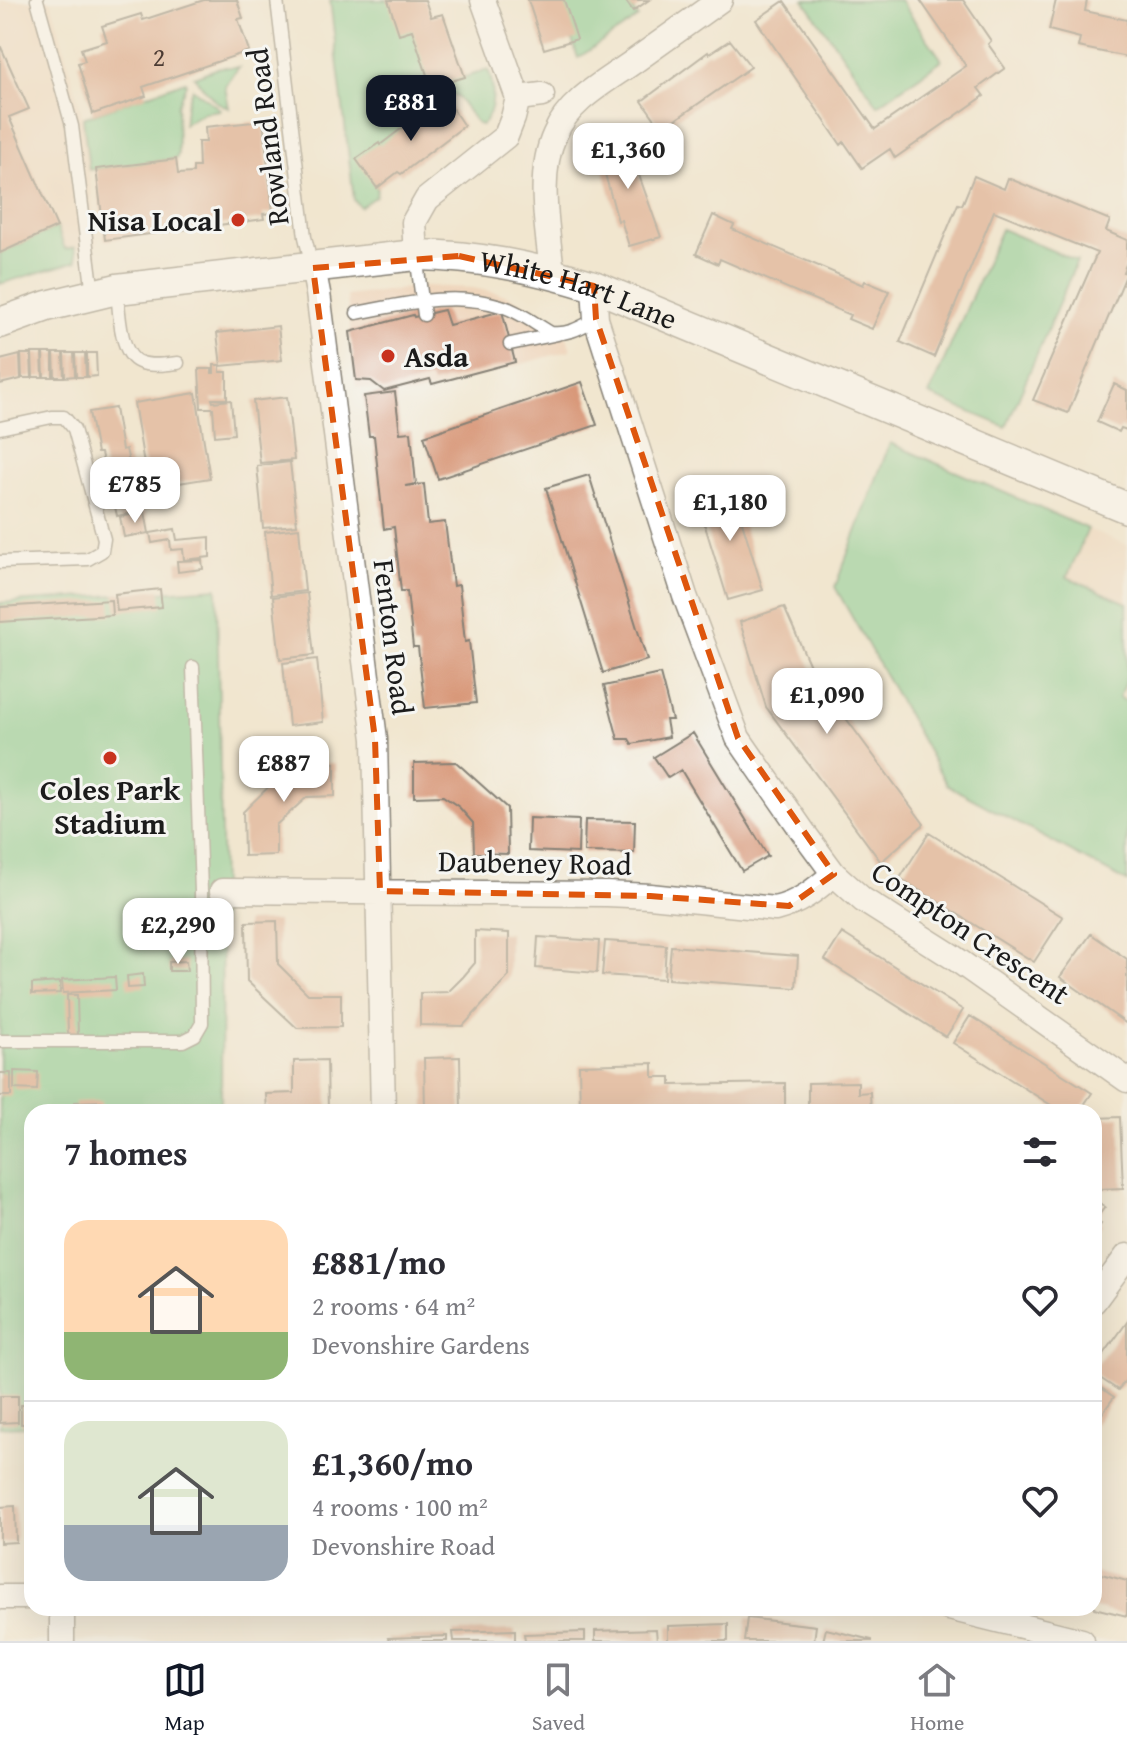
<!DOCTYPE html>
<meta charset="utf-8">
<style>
body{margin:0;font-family:"Gentium Book Plus",serif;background:#f2f2f3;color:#2b2b33;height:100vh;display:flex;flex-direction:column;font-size:30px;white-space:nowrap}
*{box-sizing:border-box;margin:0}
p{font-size:26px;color:#7c7c81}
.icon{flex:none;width:44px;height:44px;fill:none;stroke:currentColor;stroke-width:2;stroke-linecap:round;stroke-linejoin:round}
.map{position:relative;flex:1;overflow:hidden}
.details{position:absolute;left:24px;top:1104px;width:1078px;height:512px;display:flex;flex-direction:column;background:#fff;border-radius:24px;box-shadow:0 8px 32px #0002}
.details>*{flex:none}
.price{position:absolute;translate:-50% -68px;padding:0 18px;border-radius:16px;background:#fff;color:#222;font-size:26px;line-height:52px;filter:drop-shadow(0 2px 4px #0008)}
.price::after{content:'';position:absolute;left:50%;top:48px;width:24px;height:18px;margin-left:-12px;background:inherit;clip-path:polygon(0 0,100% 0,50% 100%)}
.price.active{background:#111827;color:#fff}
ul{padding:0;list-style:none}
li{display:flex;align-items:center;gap:24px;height:200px;padding:0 40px}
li+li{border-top:2px solid #e1e1e2}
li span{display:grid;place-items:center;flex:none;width:224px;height:160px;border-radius:24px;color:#555}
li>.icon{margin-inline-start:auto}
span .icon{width:96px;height:96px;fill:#fffc;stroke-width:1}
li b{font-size:34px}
h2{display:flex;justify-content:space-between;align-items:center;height:96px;padding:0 40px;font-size:34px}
.dock{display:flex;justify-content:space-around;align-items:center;height:112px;border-top:2px solid #e1e1e2;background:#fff;font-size:22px;color:#7c7c81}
.dock a{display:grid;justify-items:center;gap:4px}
.dock .active{color:#111827}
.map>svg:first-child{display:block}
.built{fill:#efd6bc}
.green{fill:#79cb8d;stroke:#4a7454;stroke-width:2}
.building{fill:#d89778}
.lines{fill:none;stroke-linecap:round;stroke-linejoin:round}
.service-casing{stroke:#868176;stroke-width:15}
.minor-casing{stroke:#868176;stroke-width:27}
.tertiary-casing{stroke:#868176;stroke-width:33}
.service{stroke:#fff;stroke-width:12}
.minor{stroke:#fff;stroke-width:24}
.tertiary{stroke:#fff;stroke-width:30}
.marked{fill:none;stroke:#de560d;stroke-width:6;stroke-dasharray:16 10;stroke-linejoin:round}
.poi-dot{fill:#c8321e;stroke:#f6f6f2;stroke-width:3}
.labels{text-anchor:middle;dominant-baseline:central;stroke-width:6;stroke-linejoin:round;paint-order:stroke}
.number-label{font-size:26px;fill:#4b3b33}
.street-label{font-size:30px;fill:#1c1c1c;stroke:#f6f6f2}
.poi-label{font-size:30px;font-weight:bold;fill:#1c1c1c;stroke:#f6f6f2;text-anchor:end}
</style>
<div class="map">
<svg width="1127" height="1641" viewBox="0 0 1127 1641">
<rect width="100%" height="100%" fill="#f6f6f2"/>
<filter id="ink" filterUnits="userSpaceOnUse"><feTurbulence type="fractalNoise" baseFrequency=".0125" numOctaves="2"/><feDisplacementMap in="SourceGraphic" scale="16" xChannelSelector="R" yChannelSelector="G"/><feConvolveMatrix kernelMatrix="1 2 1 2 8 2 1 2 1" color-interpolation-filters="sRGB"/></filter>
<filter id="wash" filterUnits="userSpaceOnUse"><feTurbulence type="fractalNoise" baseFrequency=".006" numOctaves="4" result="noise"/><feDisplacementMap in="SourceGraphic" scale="32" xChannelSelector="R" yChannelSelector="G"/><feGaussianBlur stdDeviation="1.8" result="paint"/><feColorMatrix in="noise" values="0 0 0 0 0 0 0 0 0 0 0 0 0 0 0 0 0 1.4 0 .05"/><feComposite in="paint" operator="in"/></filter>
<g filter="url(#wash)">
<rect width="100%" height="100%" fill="#f1e6cf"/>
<path class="built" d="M0,0H51L83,118L97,245L65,249L61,237L0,268Z
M425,286L473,288L506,295L551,317L567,337L571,350L410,396L356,387L347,296Z
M1088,529L1127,545V603L1067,577Z"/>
<path class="green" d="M330,0H393L413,26L465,77L488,70C495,86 495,112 482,125L477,124L457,96L451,95L362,164L377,188L376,196L360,207L354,200Z
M559,0H626L638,18L578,58Z
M804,0H900L942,60L878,105Z
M220,67H239L225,86L229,108L215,101L194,77Z
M185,81L186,84L177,106L178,154L176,159L89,170L83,118Z
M192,88L221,110L205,112L184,124L186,106Z
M57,227L65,249L75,247L77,261L0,284V253Z
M1001,229L1077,261L1006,427L929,395Z
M890,443L1088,529L1067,577L1127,603V677L1119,697L1127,702V882L947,785L835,587Z
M217,588L222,891L221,1112H32V1426L0,1427V603Z"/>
<g id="blocks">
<path class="building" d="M204,0H237L243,18L238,19L249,51L143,87L146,96L93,114L78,63L85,61L81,49L107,41L102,26L141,14L143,20Z
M388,0H425L431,17L443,14L465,77L431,87L412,30L399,34Z
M528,0H564L577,39L544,49Z
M625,0H649L633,11Z
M920,0H963L991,41L988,44L1005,68L978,88L984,96L895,158L890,149L862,168L844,142L841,145L756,20L784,1L875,129L966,66Z
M1056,0H1087L1085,11L1127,20V57L1078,47L1080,38L1049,30Z
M730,40L751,67L662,129L642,101L708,52L709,54Z
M0,45L29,109L9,117L57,227L0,253Z
M444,96L464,126L401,174L398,172L377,188L356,159L379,143L380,145Z
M263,121L273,213L263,214L264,219L105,240L96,169L176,159L178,174L193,173V167H199L198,142H206L205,127Z
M629,135L637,163L635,164L661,237L629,246L621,220L618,221L597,145Z
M974,176L1004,189L1008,178L1110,220L1106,231L1127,240V262L1123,272L1127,273L1068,413L1033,400L1097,253L994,211L934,357L900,342L958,204L962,205Z
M713,215L734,225L732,229L863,285L865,281L889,291L872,329L848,319L850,315L720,259L718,264L696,254Z
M444,310L449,325L502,311L515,362L432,384L430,379L384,391L371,381L356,380L350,332L413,315L414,317Z
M278,326L282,360L221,366L217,333Z
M32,353H42L43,377H33Z
M43,353H53V377H44Z
M54,353H63L64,377H55Z
M64,353H74L75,376L65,377Z
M75,353H85L86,377H76Z
M87,353H96L97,376L87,377Z
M21,354H31L32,378H22Z
M20,355L21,379L0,384V360Z
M214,365H220V372H227V399H212L213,402L231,400L234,434L215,436L213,408H201L199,369H212V373H214Z
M582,382L597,425L438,479L424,436Z
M1114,384L1127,390V430L1121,428L1119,432L1097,422Z
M395,392L400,433L411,432L416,484L405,486L424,484L428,524L445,522L453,586L459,585L465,642L469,641L476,703L425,708L418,647H413L407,591H401L394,527L384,529L374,436H369L364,396Z
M196,393L210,478L148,488L134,403Z
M287,397L294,460L260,463L253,401Z
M115,408L122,450L126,449L131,470H133L143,511L117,516L108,474H106L101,453H97L89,412Z
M290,462L297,525L263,528L257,466Z
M589,475L647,660L603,673L546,488Z
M731,486L763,590L728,600L696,497Z
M145,512L149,533L124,537L120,517Z
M299,528L305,591L271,595L265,532Z
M175,529L177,540L210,537V557L184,560L183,549L171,550L170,540L152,543L150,533Z
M202,560L203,569L178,572L177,561Z
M160,589L162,607L117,611L115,594Z
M307,593L314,655L280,659L273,597Z
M111,600L112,615L0,622V607Z
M784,607L814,675L924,824L881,862L766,707L740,622Z
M317,659L323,722L289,726L283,663Z
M660,674L672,720H666L669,737L632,744L629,739H618L604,686Z
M693,733L768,856L742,871L681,770L668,778L654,757Z
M456,762L507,808L508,854L474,853L473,823L459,807L443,796L414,797V763Z
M335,763V796L307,797L276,825V855L244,856L243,812L292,764Z
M529,818L579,820L578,853L528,851Z
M585,820L635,821L634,853L584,852Z
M929,833L1063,917L1034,962L900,878Z
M277,921L278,964L308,994H341V1027L297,1028L247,981L246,922Z
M475,931L509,933V976L463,1026L420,1025V993L448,992L463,977L475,963Z
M842,933L963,1010L946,1037L825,960Z
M1091,934L1127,959V1024L1060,977Z
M538,937L599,941L597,973L536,968Z
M605,941L666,945L664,979L602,975Z
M671,946L798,956L796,988L668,979Z
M186,961L187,971H169V962Z
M143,974L144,987L128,988L127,976Z
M115,977L116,990L63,993L62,980Z
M60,982V993L32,994V984Z
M67,995H77L78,1036H68Z
M970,1016L1092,1093L1079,1112H1062L953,1043Z
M460,1057L461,1112H425L424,1058Z
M327,1060L328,1112H267L266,1094L294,1093V1061Z
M653,1063V1077H671V1085L785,1083V1112H666V1108H580L579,1065Z
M14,1071L38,1072L37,1090L14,1089Z
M0,1073H11V1096H0Z
M858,1082V1093L870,1092L871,1112H808V1083Z
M101,1101V1112H75V1102Z
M1120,1117L1123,1188L1099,1189L1096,1118Z
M1094,1199L1105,1207L1095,1220L1101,1224L1094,1234Z
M1127,1322V1378L1118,1390L1094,1374V1368Z
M1094,1383L1114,1397L1094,1425Z
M0,1396H18V1422L0,1423Z
M21,1405H32V1424H21Z
M15,1506L16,1542L0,1543V1507Z
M28,1509H32V1548H30Z
M1094,1572L1127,1581V1616L1094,1608Z
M747,1618L816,1626L814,1641H744Z
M728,1624V1641H668V1626Z
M656,1629L657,1641H595V1631Z
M826,1629L872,1640V1641H823Z
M515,1630V1641H454L453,1632Z
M585,1632V1641H525L524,1634Z
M447,1636V1641H389L388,1638Z"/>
</g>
</g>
<g filter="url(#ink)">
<use href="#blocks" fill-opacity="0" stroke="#868176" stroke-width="2"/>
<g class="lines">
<g class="service-casing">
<path id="service" d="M37,0L72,126L93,294
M277,0L305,237L312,266
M416,255L424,315
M117,289C119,308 119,354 139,362C151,367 166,364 178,363
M357,313C404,304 454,291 501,306C519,311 535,324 551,333C569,335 581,327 596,319
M510,344L558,334
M0,428L52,417H64L74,429L104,539L102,551L88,559L0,562
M0,1041H183L195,1035L202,1023L201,891L193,667"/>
</g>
<g class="minor-casing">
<path id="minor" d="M518,98L542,95
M416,255L414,222L427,199L506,136L513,118L518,98L483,0
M313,268L318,293L375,739L383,1112
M552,273C548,230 536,175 555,134C569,100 607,81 636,60C664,40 692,20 720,0
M594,286L596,319L685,596L738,738L806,836L834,874L863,900L953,957L1127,1080
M222,891L607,894L650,896L775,909C800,903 815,890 834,874
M1094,1301L1127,1256
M0,1597H32
M62,1608V1641
M949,1608L1082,1641"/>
</g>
<g class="tertiary-casing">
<g id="tertiary">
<path id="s1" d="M0,323L47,306L117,289L416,255C480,256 532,267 594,286L1127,508"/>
</g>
</g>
<use href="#service" class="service"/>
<use href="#minor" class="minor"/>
<use href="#tertiary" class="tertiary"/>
</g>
</g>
<path d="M0 0H1127V1641H0ZM459,256L594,286L596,319L738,738L834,874L789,906L650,896L380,891L375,739L313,268Z" fill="#f1e6cf" fill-opacity=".55" fill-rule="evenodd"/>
<path class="marked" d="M459,256L594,286L596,319L738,738L834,874L789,906L650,896L380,891L375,739L313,268Z"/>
<g class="poi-dot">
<circle cx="238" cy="220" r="8"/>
<circle cx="388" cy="356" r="8"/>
<circle cx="110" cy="758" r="8"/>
</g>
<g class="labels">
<g class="number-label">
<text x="159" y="56">2</text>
</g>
<g class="street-label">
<text transform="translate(267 137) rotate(-97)">Rowland Road</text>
<text stroke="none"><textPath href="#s1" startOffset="590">White Hart Lane</textPath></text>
<text transform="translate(394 637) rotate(83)">Fenton Road</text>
<text transform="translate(535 862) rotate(1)">Daubeney Road</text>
<text transform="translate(971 932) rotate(34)">Compton Crescent</text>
</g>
<g class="poi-label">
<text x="222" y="220">Nisa Local</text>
<text x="404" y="356" text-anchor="start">Asda</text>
<text x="110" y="789" text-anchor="middle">Coles Park<tspan x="110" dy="34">Stadium</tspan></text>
</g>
</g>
</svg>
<b class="price active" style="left:411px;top:143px">£881</b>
<b class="price" style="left:628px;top:191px">£1,360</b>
<b class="price" style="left:135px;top:525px">£785</b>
<b class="price" style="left:730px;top:543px">£1,180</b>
<b class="price" style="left:827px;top:736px">£1,090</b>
<b class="price" style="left:284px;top:804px">£887</b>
<b class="price" style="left:178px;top:966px">£2,290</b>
<section class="details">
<h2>7 homes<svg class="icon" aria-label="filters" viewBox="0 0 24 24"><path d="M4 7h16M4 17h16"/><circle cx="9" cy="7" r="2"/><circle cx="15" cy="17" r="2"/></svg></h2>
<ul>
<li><span style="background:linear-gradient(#ffd9b3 70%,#8fb573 0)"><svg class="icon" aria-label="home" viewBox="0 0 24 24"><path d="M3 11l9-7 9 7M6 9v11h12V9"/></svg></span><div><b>£881/mo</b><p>2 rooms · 64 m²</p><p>Devonshire Gardens</p></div><svg class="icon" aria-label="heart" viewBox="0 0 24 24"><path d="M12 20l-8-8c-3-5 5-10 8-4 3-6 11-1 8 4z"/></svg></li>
<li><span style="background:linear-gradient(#dfe7d0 65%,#9aa5b1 0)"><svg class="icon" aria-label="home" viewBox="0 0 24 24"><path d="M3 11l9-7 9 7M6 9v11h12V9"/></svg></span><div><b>£1,360/mo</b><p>4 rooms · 100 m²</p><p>Devonshire Road</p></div><svg class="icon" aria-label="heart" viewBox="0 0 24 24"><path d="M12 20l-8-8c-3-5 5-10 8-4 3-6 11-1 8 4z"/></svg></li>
</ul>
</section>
</div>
<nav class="dock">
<a class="active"><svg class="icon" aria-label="map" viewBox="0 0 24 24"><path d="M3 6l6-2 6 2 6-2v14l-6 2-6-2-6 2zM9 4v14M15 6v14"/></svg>Map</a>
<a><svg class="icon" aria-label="saved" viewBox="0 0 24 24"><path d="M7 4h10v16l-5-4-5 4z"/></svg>Saved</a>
<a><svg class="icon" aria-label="home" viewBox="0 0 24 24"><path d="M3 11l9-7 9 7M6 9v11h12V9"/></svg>Home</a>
</nav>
